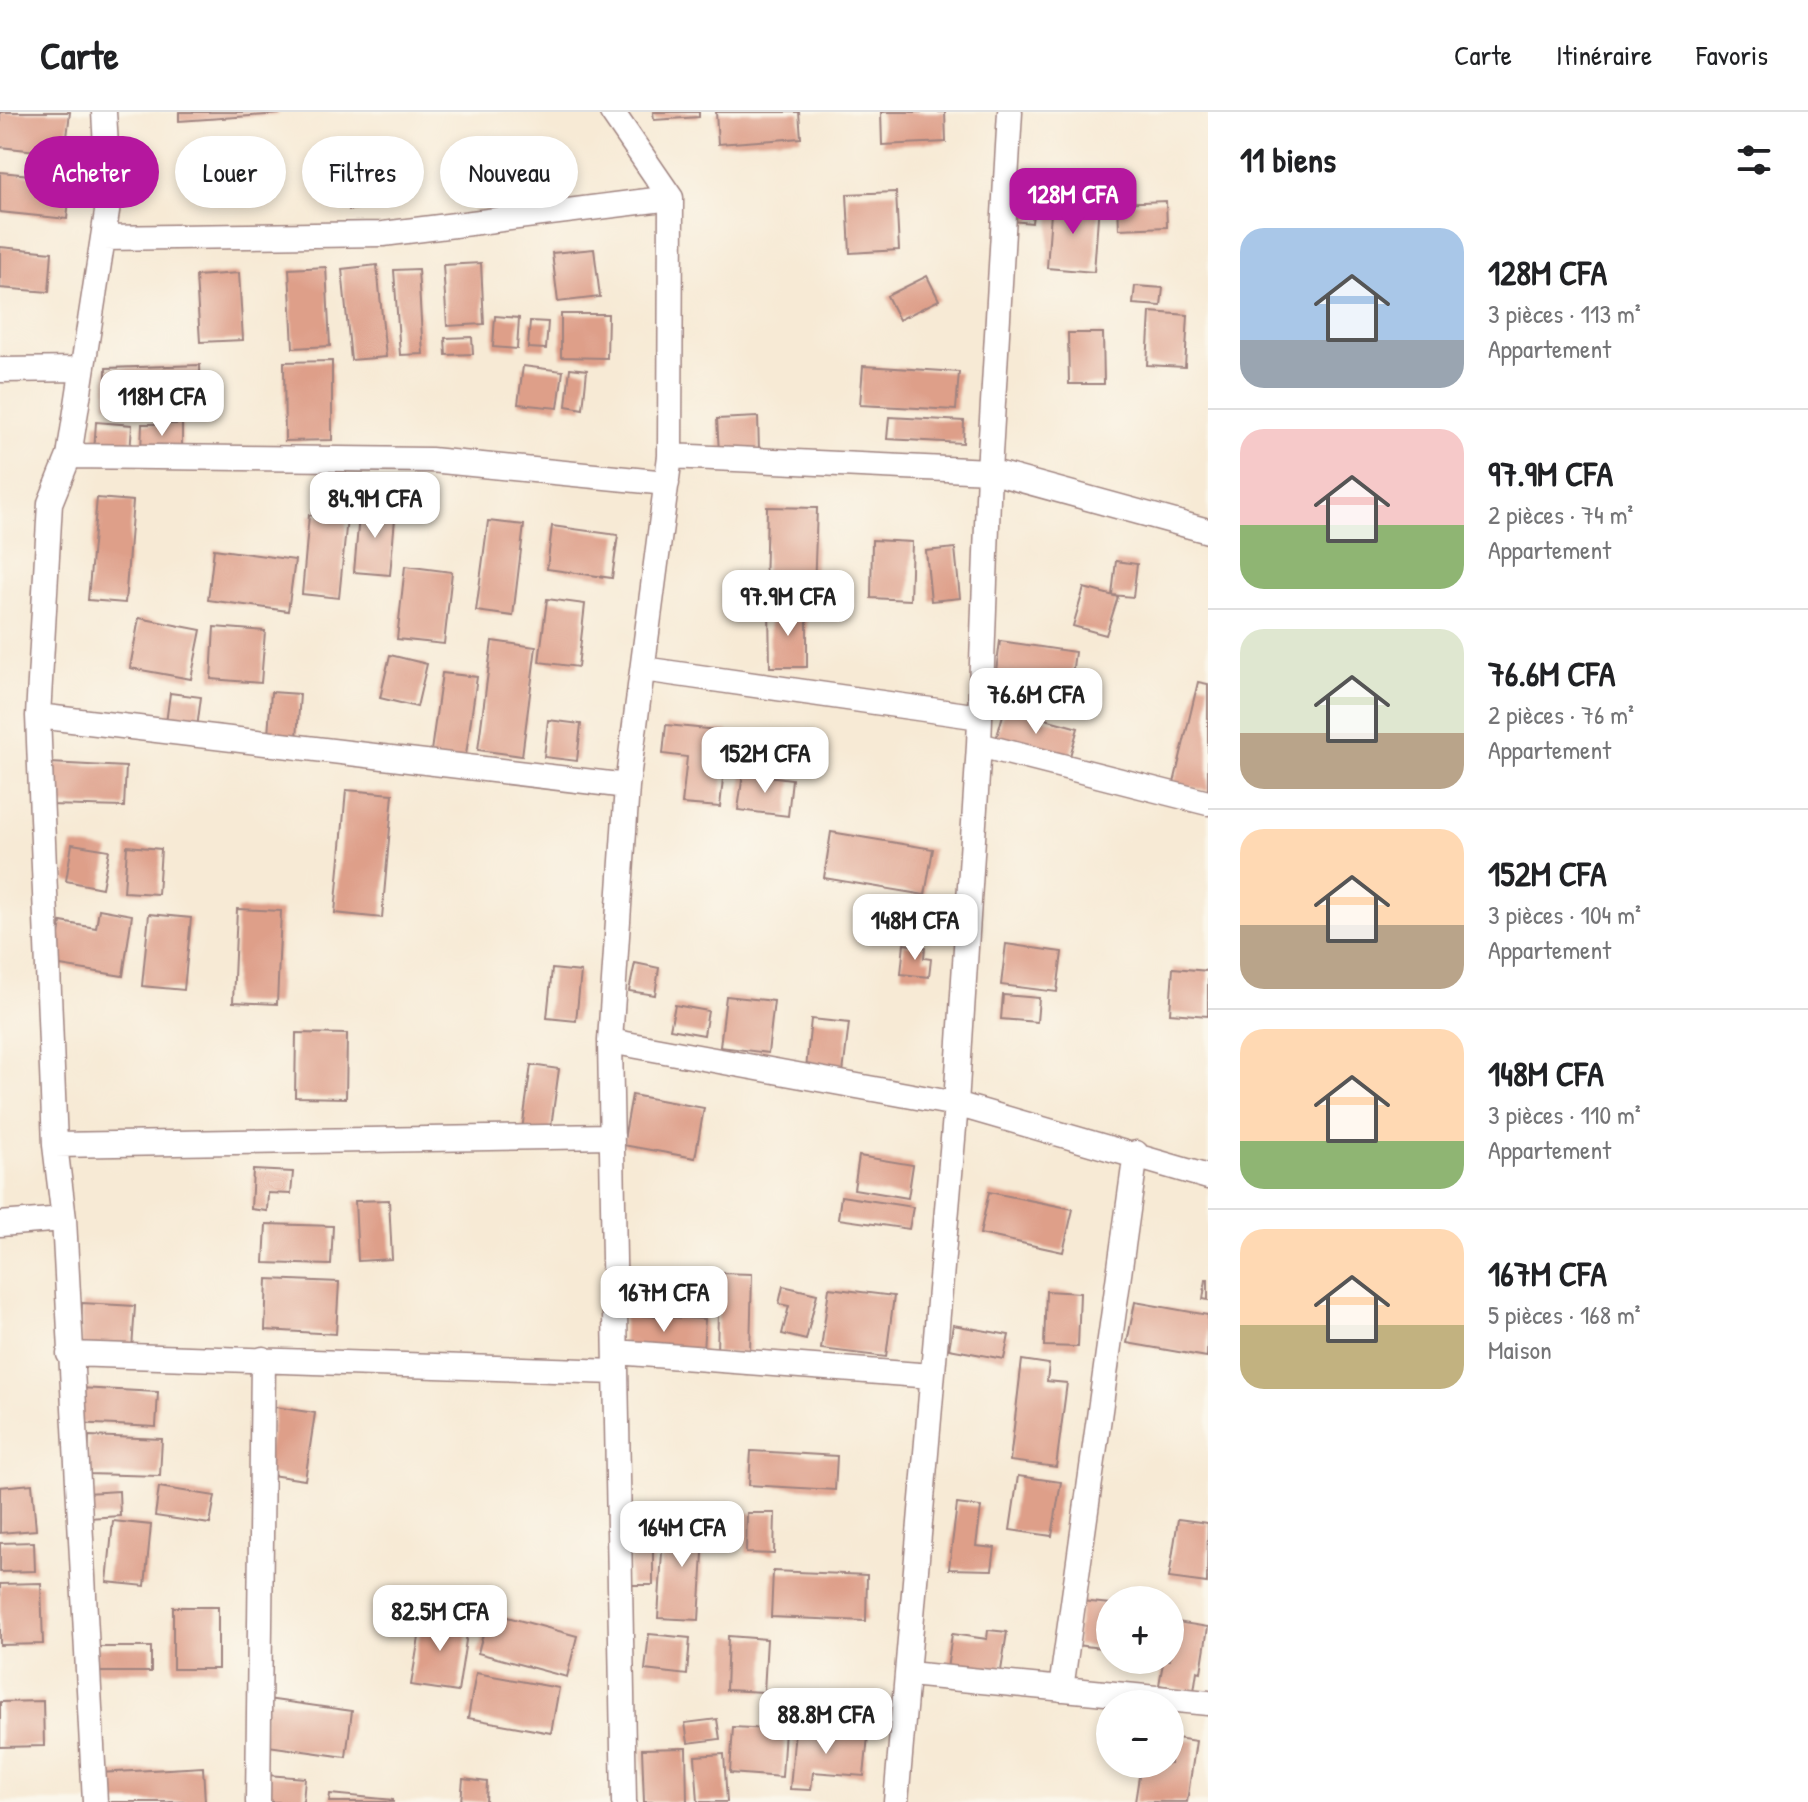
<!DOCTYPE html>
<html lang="fr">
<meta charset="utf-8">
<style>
body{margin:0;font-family:"Patrick Hand",sans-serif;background:#f6f6f6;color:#202124;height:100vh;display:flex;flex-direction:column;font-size:30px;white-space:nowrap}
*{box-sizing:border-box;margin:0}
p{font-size:26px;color:#757577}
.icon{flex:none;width:44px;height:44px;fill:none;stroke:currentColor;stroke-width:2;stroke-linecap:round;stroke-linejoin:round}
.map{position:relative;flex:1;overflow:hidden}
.side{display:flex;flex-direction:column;background:#fff;width:600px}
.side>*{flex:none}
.hud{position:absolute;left:24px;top:24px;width:760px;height:72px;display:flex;gap:16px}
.fabs{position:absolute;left:1096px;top:1474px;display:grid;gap:16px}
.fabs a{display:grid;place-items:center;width:88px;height:88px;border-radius:50%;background:#fff;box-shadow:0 4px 12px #0003;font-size:40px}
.price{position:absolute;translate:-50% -68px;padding:0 18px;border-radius:16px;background:#fff;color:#222;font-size:26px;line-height:52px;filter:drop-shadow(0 2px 4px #0008)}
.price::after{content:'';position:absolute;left:50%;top:48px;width:24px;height:18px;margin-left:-12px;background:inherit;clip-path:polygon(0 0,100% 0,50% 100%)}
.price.active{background:#b5179e;color:#fff}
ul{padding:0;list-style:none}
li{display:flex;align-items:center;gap:24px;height:200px;padding:0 32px}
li+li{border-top:2px solid #e0e0e0}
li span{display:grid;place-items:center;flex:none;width:224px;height:160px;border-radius:24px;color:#555}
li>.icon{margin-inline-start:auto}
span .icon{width:96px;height:96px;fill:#fffc;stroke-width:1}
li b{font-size:34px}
h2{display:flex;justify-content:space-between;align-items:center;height:96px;padding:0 32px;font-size:34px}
.chip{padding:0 28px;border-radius:36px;background:#fff;box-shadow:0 4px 12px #0003;font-size:28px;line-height:72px}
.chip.active{background:#b5179e;color:#fff}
header{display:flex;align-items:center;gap:48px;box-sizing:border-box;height:112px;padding:0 40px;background:#fff;border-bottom:2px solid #e0e0e0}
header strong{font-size:38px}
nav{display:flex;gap:44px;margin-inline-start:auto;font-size:28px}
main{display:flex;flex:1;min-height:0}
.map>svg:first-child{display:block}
.building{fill:#de9f89}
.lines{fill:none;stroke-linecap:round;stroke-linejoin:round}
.street-casing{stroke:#a08480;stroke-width:27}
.street{stroke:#fff;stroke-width:24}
</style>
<header>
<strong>Carte</strong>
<nav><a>Carte</a><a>Itinéraire</a><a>Favoris</a></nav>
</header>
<main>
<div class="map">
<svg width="1208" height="1690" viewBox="0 0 1208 1690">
<rect width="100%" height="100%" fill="#fbf7ec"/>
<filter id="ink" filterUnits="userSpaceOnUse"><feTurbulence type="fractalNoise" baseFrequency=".0125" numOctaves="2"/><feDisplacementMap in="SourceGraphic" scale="16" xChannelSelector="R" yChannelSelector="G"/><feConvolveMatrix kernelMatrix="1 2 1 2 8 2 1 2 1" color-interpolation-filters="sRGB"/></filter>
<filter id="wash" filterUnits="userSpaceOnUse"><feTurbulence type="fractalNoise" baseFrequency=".006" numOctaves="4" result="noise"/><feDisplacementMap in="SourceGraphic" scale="32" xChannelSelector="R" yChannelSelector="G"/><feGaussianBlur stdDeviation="1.8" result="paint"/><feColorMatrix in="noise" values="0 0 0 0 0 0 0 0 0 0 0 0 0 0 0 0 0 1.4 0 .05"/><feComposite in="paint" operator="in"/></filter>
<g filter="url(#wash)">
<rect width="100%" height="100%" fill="#f7ead5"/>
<g id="blocks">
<path class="building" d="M0,0H70L65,42L0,35Z
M179,0H279V2L179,9Z
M653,0H699V5L654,8Z
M716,0H799L801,26L718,32Z
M881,0H945L946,30L882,33Z
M386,40L390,94L349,98L344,44Z
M0,60L71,67L67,107L0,100Z
M1015,70L1036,72L1032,111L1012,109Z
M896,80L899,138L850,141L847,82Z
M1052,87L1099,91L1094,160L1047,156Z
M1166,89L1167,115L1119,117L1118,91Z
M0,135L52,140L49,180L0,176Z
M594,137L600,185L558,190L552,141Z
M481,151L484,212L447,214L443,153Z
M377,153L386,245L351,248L342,157Z
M326,155L330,234L293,236L289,157Z
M418,157L423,242L400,243L394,158Z
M239,161L243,228L200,230L196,164Z
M927,164L939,188L899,208L887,184Z
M1135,174L1163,176L1161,194L1133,192Z
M1150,200L1188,203L1185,255L1147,253Z
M561,202H608L607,246L561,245Z
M495,204L519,206L517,237L493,235Z
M530,209L548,210L546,237L528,236Z
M1068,221H1103L1104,272H1069Z
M472,225L473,242L446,243L445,226Z
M332,249V328L285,329L284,250Z
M200,253L201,291L106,292V256Z
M523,254L563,259L558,296L518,292Z
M863,254L959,260L956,298L860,293Z
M570,256L587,258L583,297L566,294Z
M758,305L759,338L719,340L717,307Z
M889,305L964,309L963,331L887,327Z
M96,310L132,313L130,342L94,339Z
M142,312H182V341L141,340Z
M97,386L133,389L125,491L88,488Z
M360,392L396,395L390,463L354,460Z
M767,395L817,396L814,478L765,476Z
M309,403L347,406L339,486L302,482Z
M488,409L524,413L513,504L476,499Z
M552,414L618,423L612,466L547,457Z
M872,428L912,430L910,488L871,486Z
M955,436L960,486L931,489L926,439Z
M214,437L295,448L288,499L208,488Z
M1116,449L1137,452L1133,485L1112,483Z
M405,454L452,460L444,532L397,527Z
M1084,476L1118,485L1106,523L1073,514Z
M547,487L585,492L578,555L539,550Z
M807,497V555H770L769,498Z
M139,506L201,518L191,567L130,556Z
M214,515L265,519L261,571L211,567Z
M492,529L536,535L522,644L478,638Z
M1000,529L1075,540L1070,578L995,567Z
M390,543L427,552L417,595L380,586Z
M442,561L477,565L465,650L430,646Z
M1198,570L1208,572V679L1174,671Z
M271,580L300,582L297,626L268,624Z
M170,581L201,585L197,616L166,611Z
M1005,596L1078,616L1068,651L995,631Z
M548,608L581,612L577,649L544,645Z
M666,613L728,619L720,695L682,692L687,645L663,642Z
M50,651L126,655L124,695L49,693Z
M743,661L792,667L788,704L738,698Z
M346,678L393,682L382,806L335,801Z
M831,720L933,737L925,783L824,766Z
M72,732L109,738L102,776L66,769Z
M127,734L161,737L158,782L124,780Z
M99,797L132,803L123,864L54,853L61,810L96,816Z
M237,797L281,799L277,892L233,890Z
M149,802L191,806L184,878L142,874Z
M904,832L925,835L924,846L931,847L929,865L901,862Z
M1006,832L1062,840L1057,880L1001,873Z
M635,851L659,856L655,883L629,879Z
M1173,856L1208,859V904L1170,901Z
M552,857L581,860L576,909L547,906Z
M1003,883L1039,886L1037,910L1001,907Z
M726,884L774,889L768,941L720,935Z
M675,893L708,899L704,923L670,917Z
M811,907L849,911L843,961L806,957Z
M296,921L347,922L346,986L295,985Z
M531,953L559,957L550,1022L522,1018Z
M632,983L704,996L695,1046L623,1033Z
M859,1044L913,1053L908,1086L854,1077Z
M253,1058L293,1060L291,1082L268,1081L267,1099L251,1097Z
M989,1080L1073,1097L1063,1140L980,1122Z
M841,1084L913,1095L909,1117L838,1107Z
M389,1088L392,1147L358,1149L355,1089Z
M266,1112L333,1114L331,1153L264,1151Z
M624,1159L707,1160L706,1192L623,1190Z
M719,1161L752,1162L750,1241H717Z
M267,1167L339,1170L336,1222L265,1218Z
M1206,1168H1208V1188L1203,1187Z
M783,1174L817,1182L806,1228L782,1222L789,1194L779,1192Z
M829,1176L894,1184L886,1245L821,1237Z
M1046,1179L1080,1181L1078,1235L1044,1234Z
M1135,1190L1208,1203L1207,1245L1127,1231Z
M82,1191L135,1194L132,1237L80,1234Z
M624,1203L705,1207L703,1240L623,1237Z
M953,1213L1009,1223L1004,1247L949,1237Z
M1022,1248L1049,1252L1047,1269L1067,1271L1056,1355L1010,1349Z
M78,1276L158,1280L156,1315L76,1311Z
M275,1295L315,1301L305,1368L264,1362Z
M89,1324L162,1327L160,1364L87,1362Z
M751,1339L837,1344L835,1378L749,1373Z
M1018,1364L1061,1370L1052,1424L1010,1418Z
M32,1372L36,1418L0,1421V1375Z
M159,1375L215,1384L210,1412L155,1404Z
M119,1379L120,1404L88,1406L86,1381Z
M957,1392L981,1395L976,1434L995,1436L992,1458L949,1457Z
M747,1401H775L774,1442L746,1441Z
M664,1406L705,1408L699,1508L658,1506Z
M1178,1407L1208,1411L1207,1471L1169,1466Z
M113,1409L151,1413L145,1474L107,1470Z
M629,1410H653V1473H630Z
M34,1430L35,1459L0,1460V1431Z
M773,1459L867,1463L866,1509L771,1505Z
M41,1471L43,1532L0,1533V1472Z
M1081,1489L1110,1492V1537L1076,1533Z
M173,1495H218V1557H173Z
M489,1500L577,1524L567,1565L478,1541Z
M423,1501L469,1509L458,1580L411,1573Z
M1171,1509L1208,1515L1201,1560L1197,1559L1194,1579L1159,1573L1163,1551L1153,1548H1170Z
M988,1518L1007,1520L1000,1565L947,1557L952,1522L987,1527Z
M649,1522L690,1526L687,1563L645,1558Z
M728,1524L767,1527L764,1580L726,1578Z
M96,1535H151V1560H96Z
M476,1561L559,1576L551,1621L468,1606Z
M267,1587L352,1599L346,1645L261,1633Z
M43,1589L44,1634L0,1635V1590Z
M717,1607L720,1627L688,1631L685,1611Z
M733,1615L785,1618L782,1665L730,1661Z
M795,1617L868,1624L864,1664L813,1660L811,1678L790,1677Z
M1170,1625L1196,1629L1187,1690H1135L1141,1652H1170Z
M686,1636L687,1690H644L642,1637Z
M724,1642L727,1690H698L695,1644Z
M203,1655L205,1690H100L99,1661Z
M267,1663L305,1666L303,1690H264Z
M463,1667L487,1670L486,1690H461Z
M330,1682L393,1688V1690H329Z"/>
</g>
</g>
<g filter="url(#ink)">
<use href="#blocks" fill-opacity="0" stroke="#a08480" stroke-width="2"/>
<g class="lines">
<g class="street-casing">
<path id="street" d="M612,0L671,86L670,344L627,674L610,929L624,1690
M103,126L383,122L671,86
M0,258L82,257
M69,344L431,348L667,371
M670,344L989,359L1208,419
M643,557L980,605
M38,604L627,674
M979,633L1208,691
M610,929L956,992L1208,1065
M55,1033L612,1024
M0,1112L64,1107
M616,1240L932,1264
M69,1242L616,1260
M909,1562L1208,1591
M1061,1577L1136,1041
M95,1690L64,1107L55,1033L38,604L50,391L69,344L109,87L104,0
M258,1690L263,1247
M896,1690L956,992L979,633L989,359L1010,0"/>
</g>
<use href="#street" class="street"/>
</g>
</g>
</svg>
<div class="fabs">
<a>+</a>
<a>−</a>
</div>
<b class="price active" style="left:1073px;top:124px">128M CFA</b>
<b class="price" style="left:162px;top:326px">118M CFA</b>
<b class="price" style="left:375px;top:428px">84.9M CFA</b>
<b class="price" style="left:788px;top:526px">97.9M CFA</b>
<b class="price" style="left:1036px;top:624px">76.6M CFA</b>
<b class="price" style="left:765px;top:683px">152M CFA</b>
<b class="price" style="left:915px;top:850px">148M CFA</b>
<b class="price" style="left:664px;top:1222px">167M CFA</b>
<b class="price" style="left:682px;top:1457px">164M CFA</b>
<b class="price" style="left:440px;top:1541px">82.5M CFA</b>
<b class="price" style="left:826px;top:1644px">88.8M CFA</b>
<div class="hud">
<a class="chip active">Acheter</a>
<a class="chip">Louer</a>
<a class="chip">Filtres</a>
<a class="chip">Nouveau</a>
</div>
</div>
<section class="side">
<h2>11 biens<svg class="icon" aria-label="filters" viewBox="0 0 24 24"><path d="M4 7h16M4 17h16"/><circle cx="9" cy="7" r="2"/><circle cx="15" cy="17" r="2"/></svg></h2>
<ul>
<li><span style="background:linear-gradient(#a9c7e8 70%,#9aa5b1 0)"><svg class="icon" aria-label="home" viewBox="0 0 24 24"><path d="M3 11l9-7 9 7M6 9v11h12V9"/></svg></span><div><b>128M CFA</b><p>3 pièces · 113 m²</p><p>Appartement</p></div></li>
<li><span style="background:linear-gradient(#f6c9c9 60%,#8fb573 0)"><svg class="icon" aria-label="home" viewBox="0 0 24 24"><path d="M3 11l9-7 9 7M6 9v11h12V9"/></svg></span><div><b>97.9M CFA</b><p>2 pièces · 74 m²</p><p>Appartement</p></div></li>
<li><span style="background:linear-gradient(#dfe7d0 65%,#b9a48a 0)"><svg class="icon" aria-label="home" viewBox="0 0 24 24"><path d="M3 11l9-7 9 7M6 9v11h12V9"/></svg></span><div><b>76.6M CFA</b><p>2 pièces · 76 m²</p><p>Appartement</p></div></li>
<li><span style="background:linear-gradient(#ffd9b3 60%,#b9a48a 0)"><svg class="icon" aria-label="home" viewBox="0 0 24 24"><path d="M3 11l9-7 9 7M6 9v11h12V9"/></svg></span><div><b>152M CFA</b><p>3 pièces · 104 m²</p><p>Appartement</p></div></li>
<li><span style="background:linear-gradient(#ffd9b3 70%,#8fb573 0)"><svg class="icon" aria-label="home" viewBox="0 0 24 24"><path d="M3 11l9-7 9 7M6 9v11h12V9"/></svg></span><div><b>148M CFA</b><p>3 pièces · 110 m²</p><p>Appartement</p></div></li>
<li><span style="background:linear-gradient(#ffd9b3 60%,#c2b280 0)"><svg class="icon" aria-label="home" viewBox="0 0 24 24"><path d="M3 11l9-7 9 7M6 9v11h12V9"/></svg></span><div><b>167M CFA</b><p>5 pièces · 168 m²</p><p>Maison</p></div></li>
</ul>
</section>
</main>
